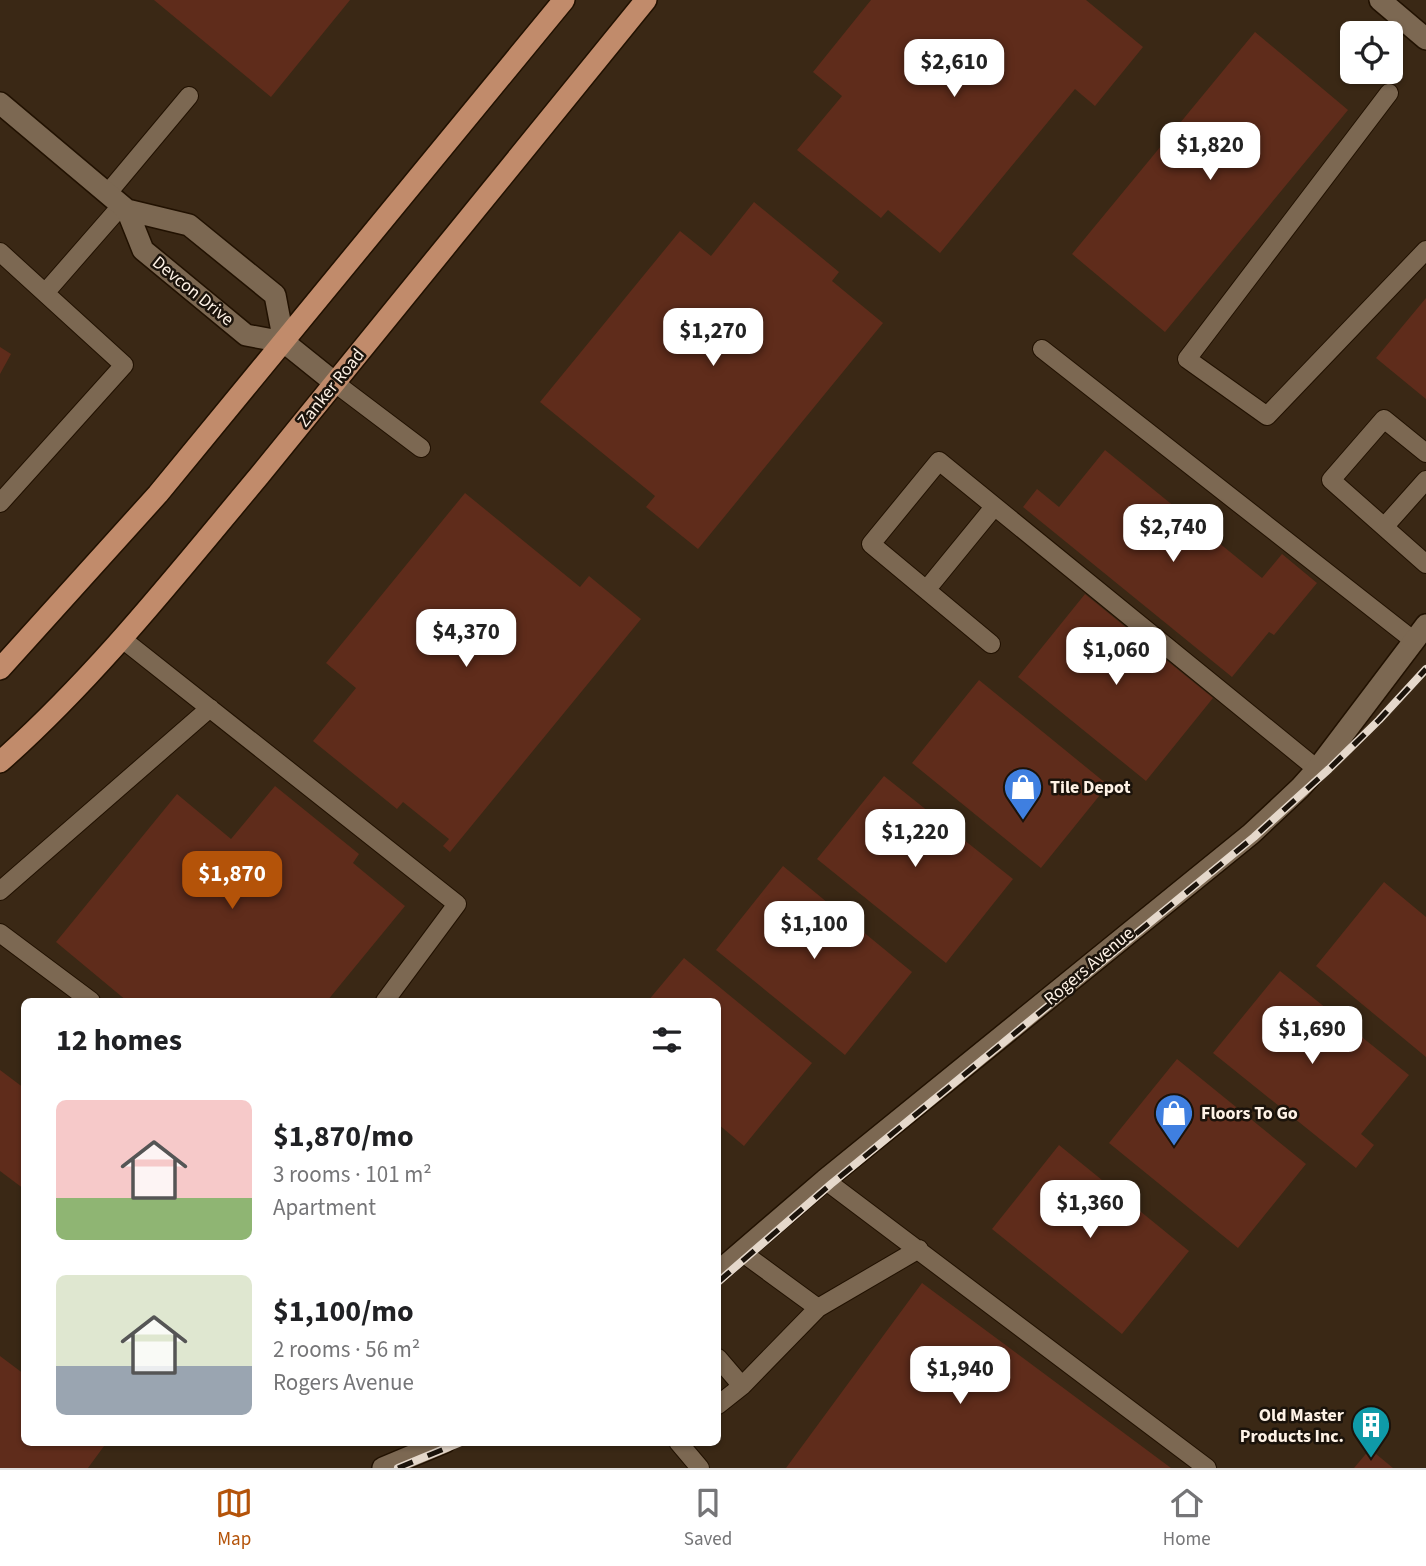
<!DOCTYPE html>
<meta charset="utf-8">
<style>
body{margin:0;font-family:"Source Sans 3",sans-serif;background:#f2f2f2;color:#202124;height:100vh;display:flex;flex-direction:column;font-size:26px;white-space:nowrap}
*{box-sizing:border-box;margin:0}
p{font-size:23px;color:#757577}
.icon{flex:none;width:38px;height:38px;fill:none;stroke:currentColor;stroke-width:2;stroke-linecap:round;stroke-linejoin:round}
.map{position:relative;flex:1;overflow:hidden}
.details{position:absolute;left:21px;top:998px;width:700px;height:448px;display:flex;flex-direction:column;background:#fff;border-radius:10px;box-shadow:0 2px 5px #0004}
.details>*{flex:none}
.tools{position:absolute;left:1340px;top:21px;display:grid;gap:14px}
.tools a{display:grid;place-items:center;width:63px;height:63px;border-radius:10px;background:#fff;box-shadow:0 2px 5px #0004;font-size:35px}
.price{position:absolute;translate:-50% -60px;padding:0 16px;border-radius:14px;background:#fff;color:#222;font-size:23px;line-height:46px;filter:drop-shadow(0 2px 4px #0008)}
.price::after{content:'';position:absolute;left:50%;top:42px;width:21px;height:16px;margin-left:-10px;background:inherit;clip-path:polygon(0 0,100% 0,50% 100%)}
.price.selected{background:#b45309;color:#fff}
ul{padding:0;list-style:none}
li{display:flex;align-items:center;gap:21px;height:175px;padding:0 35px}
li span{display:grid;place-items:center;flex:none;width:196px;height:140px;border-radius:10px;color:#555}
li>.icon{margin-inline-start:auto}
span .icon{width:84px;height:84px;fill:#fffc;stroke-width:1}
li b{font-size:30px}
h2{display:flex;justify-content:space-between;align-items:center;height:84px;padding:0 35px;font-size:30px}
.menu{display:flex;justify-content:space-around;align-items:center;height:98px;border-top:2px solid #e0e0e0;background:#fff;font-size:19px;color:#757577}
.menu a{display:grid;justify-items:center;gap:4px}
.menu .selected{color:#b45309}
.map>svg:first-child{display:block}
.building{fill:#5f2c1b}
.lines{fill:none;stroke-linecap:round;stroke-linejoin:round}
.lane-casing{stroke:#211101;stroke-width:20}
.street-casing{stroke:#211101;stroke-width:24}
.secondary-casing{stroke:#211101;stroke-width:24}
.primary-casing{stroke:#211101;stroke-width:24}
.lane{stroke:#7c6852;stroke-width:18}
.street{stroke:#7c6852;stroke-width:21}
.secondary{stroke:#7c6852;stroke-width:21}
.primary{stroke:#c18b6b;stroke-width:21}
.rail-casing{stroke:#e5d8cb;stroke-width:8}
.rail{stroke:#1b130b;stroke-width:5;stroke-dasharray:16;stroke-linecap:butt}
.labels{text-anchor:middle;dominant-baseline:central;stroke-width:5;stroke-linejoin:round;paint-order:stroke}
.street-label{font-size:18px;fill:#fef2e6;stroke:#1b130b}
.poi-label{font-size:18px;font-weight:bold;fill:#fef2e6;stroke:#1b130b;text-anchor:start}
</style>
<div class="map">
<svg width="1426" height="1468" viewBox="0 0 1426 1468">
<rect width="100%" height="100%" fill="#3a2815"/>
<path class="building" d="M154,0H350L271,97Z
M871,0H1086L1143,47L1095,106L1075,89L940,253L888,210L881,218L797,150L842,96L813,72Z
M1255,32L1348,110L1165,332L1072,254Z
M754,202L839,272L832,281L883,323L698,549L646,507L655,496L540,402L680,231L711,256Z
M1426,298V399L1376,358Z
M0,347L11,354L0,374Z
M1105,450L1262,578L1282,554L1317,583L1274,635L1269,632L1232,677L1023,507L1037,489L1059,507Z
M465,493L580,587L589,576L641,619L450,852L443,846L449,839L403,802L397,809L313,741L356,688L326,663Z
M1085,594L1213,698L1146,781L1018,677Z
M979,680L1108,785L1041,868L912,763Z
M884,776L1013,879L946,963L817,859Z
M275,786L359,854L353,863L405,906L327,1001H127L56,942L177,794L231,839Z
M783,866L912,972L845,1055L716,950Z
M1384,882L1426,917V1057L1316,966Z
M684,958L812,1063L744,1146L718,1124V1001H648Z
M1280,971L1409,1075L1361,1134L1374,1145L1356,1168L1213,1053Z
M1177,1059L1306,1164L1238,1248L1109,1143Z
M0,1070L24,1088V1189L0,1171Z
M1059,1145L1189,1251L1122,1334L992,1229Z
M922,1283L1171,1468H786Z
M0,1356L24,1374V1442H107L88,1468H0Z
M1370,1449L1393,1468H1354Z"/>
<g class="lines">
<g class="lane-casing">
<path id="lane" d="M1389,93L1187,359L1267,416L1426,250
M107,194L189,96
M0,252L124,365L0,503
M45,293L121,206
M1042,349L1413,640
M335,383L421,448
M1426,453L1384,419L1331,480L1426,564
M1385,526L1426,480
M927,589L994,507
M121,638L457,904L385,1001
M991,644L871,544L939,461L1317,769
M0,891L210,708
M0,933L91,1001
M825,1180L1207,1468
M743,1251L747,1256L818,1308
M718,1358L742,1386
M718,1405L742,1386L818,1308L919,1249
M678,1442L700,1468"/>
</g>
<g class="street-casing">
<path id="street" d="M0,103L127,210L143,250L246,335L284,342L335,383
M127,210L189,225L275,295L284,342"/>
</g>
<g class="secondary-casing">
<path id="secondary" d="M1380,0L1426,39
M718,1272L825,1180L1251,834L1300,788L1317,769L1426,625
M383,1468L445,1442"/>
</g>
<g class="primary-casing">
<path id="primary" d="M0,669L158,494L564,0
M0,762C96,677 177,574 259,476C389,318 516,158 646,0"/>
</g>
<use href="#lane" class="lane"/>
<use href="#street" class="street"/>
<use href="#secondary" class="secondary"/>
<use href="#primary" class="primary"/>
<g class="rail-casing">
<path id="rail" d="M718,1282L831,1184L1254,837L1329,769L1379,720L1426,669
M398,1468L461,1442"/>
</g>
<use href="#rail" class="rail"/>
</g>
<defs>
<g id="shop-pin" transform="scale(2.0125)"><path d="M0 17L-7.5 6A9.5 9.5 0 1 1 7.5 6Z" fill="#3f7fe0" stroke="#1b130b"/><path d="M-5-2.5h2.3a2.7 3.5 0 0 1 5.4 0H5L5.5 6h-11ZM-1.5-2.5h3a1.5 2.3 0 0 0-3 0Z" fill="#fff"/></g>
<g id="building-pin" transform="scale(2.0125)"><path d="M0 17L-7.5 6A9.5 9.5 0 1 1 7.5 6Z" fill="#0f9aa8" stroke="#1b130b"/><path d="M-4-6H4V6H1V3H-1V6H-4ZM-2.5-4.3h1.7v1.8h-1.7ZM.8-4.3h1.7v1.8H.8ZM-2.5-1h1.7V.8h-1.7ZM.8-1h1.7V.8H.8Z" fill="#fff"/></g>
</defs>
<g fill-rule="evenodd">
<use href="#shop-pin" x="1023" y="787"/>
<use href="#shop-pin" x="1174" y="1113"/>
<use href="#building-pin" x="1371" y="1425"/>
</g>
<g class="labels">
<g class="street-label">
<text transform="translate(193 291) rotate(39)">Devcon Drive</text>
<text transform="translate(331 388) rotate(-51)">Zanker Road</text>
<text transform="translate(1089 966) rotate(-40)">Rogers Avenue</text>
</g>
<g class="poi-label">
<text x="1050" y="787">Tile Depot</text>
<text x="1201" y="1113">Floors To Go</text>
<text x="1344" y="1415" text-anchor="end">Old Master<tspan x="1344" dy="21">Products Inc.</tspan></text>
</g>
</g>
</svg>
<div class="tools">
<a><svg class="icon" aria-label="locate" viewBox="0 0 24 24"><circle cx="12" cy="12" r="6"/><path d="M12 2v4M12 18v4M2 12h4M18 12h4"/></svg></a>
</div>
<b class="price" style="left:954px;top:99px">$2,610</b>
<b class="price" style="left:1210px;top:182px">$1,820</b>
<b class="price" style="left:713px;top:368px">$1,270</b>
<b class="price" style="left:1173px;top:564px">$2,740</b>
<b class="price" style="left:466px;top:669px">$4,370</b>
<b class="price" style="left:1116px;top:687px">$1,060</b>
<b class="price" style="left:915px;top:869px">$1,220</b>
<b class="price selected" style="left:232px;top:911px">$1,870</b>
<b class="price" style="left:814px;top:961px">$1,100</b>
<b class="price" style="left:1312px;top:1066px">$1,690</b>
<b class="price" style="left:1090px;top:1240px">$1,360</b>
<b class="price" style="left:960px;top:1406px">$1,940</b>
<section class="details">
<h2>12 homes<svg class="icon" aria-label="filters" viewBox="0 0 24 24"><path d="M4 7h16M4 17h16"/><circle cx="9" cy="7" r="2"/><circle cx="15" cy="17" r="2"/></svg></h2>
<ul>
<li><span style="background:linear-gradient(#f6c9c9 70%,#8fb573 0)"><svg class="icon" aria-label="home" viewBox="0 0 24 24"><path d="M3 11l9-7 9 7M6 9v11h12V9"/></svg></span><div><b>$1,870/mo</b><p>3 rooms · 101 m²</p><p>Apartment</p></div></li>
<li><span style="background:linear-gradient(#dfe7d0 65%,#9aa5b1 0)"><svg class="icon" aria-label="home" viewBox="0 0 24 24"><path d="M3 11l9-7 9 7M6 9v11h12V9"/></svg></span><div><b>$1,100/mo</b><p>2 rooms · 56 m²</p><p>Rogers Avenue</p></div></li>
</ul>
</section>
</div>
<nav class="menu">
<a class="selected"><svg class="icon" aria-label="map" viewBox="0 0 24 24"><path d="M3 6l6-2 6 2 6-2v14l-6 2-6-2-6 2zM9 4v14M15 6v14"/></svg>Map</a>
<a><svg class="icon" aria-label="saved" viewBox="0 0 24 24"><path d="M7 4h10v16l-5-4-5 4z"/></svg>Saved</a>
<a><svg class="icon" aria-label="home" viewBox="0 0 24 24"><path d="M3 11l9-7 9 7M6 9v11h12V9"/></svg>Home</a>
</nav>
